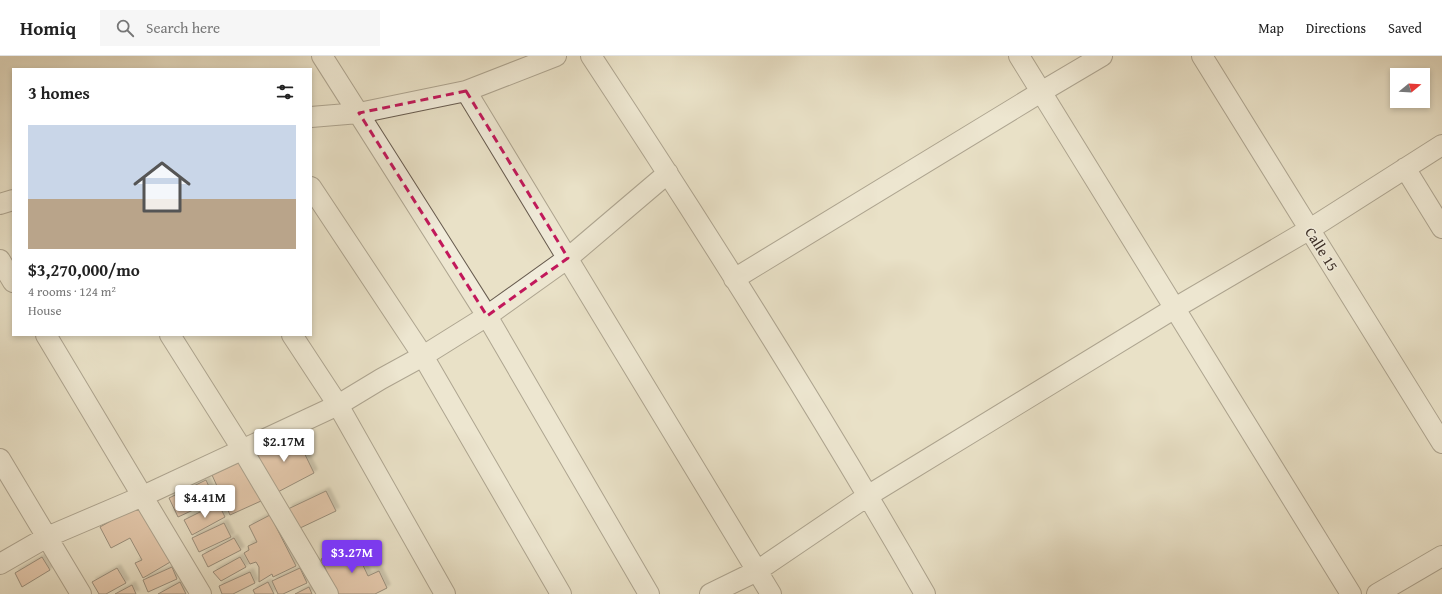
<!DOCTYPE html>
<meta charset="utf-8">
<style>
body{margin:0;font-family:"Gentium Book Plus",serif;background:#f6f6f6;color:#222;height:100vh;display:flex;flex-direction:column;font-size:15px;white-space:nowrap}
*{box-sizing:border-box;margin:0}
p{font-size:13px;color:#767676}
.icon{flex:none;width:22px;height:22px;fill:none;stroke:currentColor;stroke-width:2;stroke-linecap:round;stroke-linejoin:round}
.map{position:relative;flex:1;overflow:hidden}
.panel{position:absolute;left:12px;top:12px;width:300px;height:268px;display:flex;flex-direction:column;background:#fff;border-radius:0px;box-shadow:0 2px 6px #0003}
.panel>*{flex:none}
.needle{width:26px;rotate:72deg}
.buttons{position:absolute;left:1390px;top:12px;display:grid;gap:8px}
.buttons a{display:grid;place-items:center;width:40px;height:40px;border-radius:0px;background:#fff;box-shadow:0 2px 6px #0003;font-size:20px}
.price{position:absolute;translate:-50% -34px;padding:0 9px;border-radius:4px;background:#fff;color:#222;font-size:13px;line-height:26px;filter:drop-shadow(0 1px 2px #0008)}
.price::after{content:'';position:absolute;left:50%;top:24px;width:12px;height:9px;margin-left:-6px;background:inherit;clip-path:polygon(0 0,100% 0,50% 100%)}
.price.selected{background:#7c3aed;color:#fff}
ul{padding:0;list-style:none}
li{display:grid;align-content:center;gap:8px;height:212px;padding:0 16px}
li+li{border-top:1px solid #e0e0e0}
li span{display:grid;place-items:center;height:124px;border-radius:0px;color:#555}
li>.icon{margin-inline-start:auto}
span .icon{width:72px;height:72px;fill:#fffc;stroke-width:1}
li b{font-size:17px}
h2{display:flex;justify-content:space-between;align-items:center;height:48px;padding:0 16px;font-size:17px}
header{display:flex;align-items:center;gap:24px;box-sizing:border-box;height:56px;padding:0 20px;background:#fff;border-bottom:1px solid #e0e0e0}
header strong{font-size:19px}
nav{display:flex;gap:22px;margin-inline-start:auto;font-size:14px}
.search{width:280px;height:36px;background:#f6f6f6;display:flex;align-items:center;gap:10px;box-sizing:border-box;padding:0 14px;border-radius:0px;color:#767676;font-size:15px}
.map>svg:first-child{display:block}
.building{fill:#e3b093;stroke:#3c2e27;filter:url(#shadow)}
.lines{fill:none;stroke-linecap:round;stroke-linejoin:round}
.minor-casing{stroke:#675b4f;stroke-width:22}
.minor{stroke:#f1ecdb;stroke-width:20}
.marked{fill:none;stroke:#c2185b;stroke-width:3;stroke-dasharray:8 5;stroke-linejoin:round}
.labels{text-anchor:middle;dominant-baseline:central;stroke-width:3;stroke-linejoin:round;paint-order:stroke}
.street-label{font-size:15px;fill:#3c2e27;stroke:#f1ecdb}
</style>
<header>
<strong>Homiq</strong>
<div class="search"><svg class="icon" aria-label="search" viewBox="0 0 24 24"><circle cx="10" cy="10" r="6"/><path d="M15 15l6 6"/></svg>Search here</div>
<nav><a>Map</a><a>Directions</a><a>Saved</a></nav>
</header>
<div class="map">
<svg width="1442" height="538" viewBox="0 0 1442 538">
<defs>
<filter id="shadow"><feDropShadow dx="3.5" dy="-3.5" stdDeviation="1" flood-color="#0004"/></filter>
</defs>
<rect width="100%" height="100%" fill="#e9e1c7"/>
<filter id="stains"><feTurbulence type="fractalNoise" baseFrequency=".005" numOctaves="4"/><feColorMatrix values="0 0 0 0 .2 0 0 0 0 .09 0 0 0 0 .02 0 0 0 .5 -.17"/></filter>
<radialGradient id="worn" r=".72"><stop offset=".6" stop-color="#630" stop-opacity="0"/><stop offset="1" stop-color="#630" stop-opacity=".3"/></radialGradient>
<path class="building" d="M294,376L314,417L274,438L253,397Z
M242,405L261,445L230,459L212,419Z
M206,424L215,444L178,461L169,442Z
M326,435L336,455L298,473L288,453Z
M218,447L225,461L192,479L184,464Z
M141,448L172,505L143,522L135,507L142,504L130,482L111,492L100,471Z
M270,459L296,510L273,521L272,518L259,526V511L256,506L250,508L244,497L249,494L248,490L257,486L249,470Z
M224,467L231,481L199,496L192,482Z
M234,482L241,494L208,511L202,499Z
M353,488L368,520L379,515L387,532L375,538H337L321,503Z
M42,501L50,514L22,531L15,517Z
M240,501L246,511L221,525L213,516Z
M172,511L177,523L148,536L143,524Z
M117,512L126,527L106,538H99L92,526Z
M300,512L307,527L283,538H278L272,525Z
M250,516L255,527L233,538H222L219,530Z
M180,526L186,538H158Z
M268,526L274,538H255L253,534Z
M132,529L136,538H115Z
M309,531L312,538H295Z"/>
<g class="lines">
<g class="minor-casing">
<path id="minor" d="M322,0L487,260L649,538
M591,0C707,176 820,355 925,538
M1019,0L1351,538
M1202,0L1442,387
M466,35L771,538
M311,61L359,57L466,35L556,0
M1405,112L1442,172
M311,131L423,300L561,538
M0,148L13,144
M0,204L13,226
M734,223L1041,36L1102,0
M46,279L201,538
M170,279L242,393L328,538
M292,279L338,349L445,538
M0,403L81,538
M0,508L47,481L143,440L338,349L381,323L423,300L487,260L568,202L668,117
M710,538L757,515L869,439L1175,252L1310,173L1442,89
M1377,538L1442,500"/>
</g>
<use href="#minor" class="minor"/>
</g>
<path d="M0 0H1442V538H0ZM466,35L568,202L487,260L359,57Z" fill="#e9e1c7" fill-opacity=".55" fill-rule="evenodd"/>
<path class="marked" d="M466,35L568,202L487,260L359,57Z"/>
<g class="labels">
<g class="street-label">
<text transform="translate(1322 193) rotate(58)">Calle 15</text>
</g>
</g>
<rect width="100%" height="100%" filter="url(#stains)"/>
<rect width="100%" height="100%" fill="url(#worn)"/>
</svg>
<div class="buttons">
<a><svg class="needle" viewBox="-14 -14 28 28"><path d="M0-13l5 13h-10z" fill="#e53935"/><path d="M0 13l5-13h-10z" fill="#767676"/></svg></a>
</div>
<b class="price" style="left:284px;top:407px">$2.17M</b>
<b class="price" style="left:205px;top:463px">$4.41M</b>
<b class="price selected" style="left:352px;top:518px">$3.27M</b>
<section class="panel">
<h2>3 homes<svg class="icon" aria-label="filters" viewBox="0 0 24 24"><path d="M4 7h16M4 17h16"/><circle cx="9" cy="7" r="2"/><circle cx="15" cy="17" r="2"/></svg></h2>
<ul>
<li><span style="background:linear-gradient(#c9d6e8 60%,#b9a48a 0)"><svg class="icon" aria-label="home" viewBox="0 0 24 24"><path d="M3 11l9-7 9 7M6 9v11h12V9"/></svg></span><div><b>$3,270,000/mo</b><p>4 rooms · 124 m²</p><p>House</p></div></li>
</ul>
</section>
</div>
